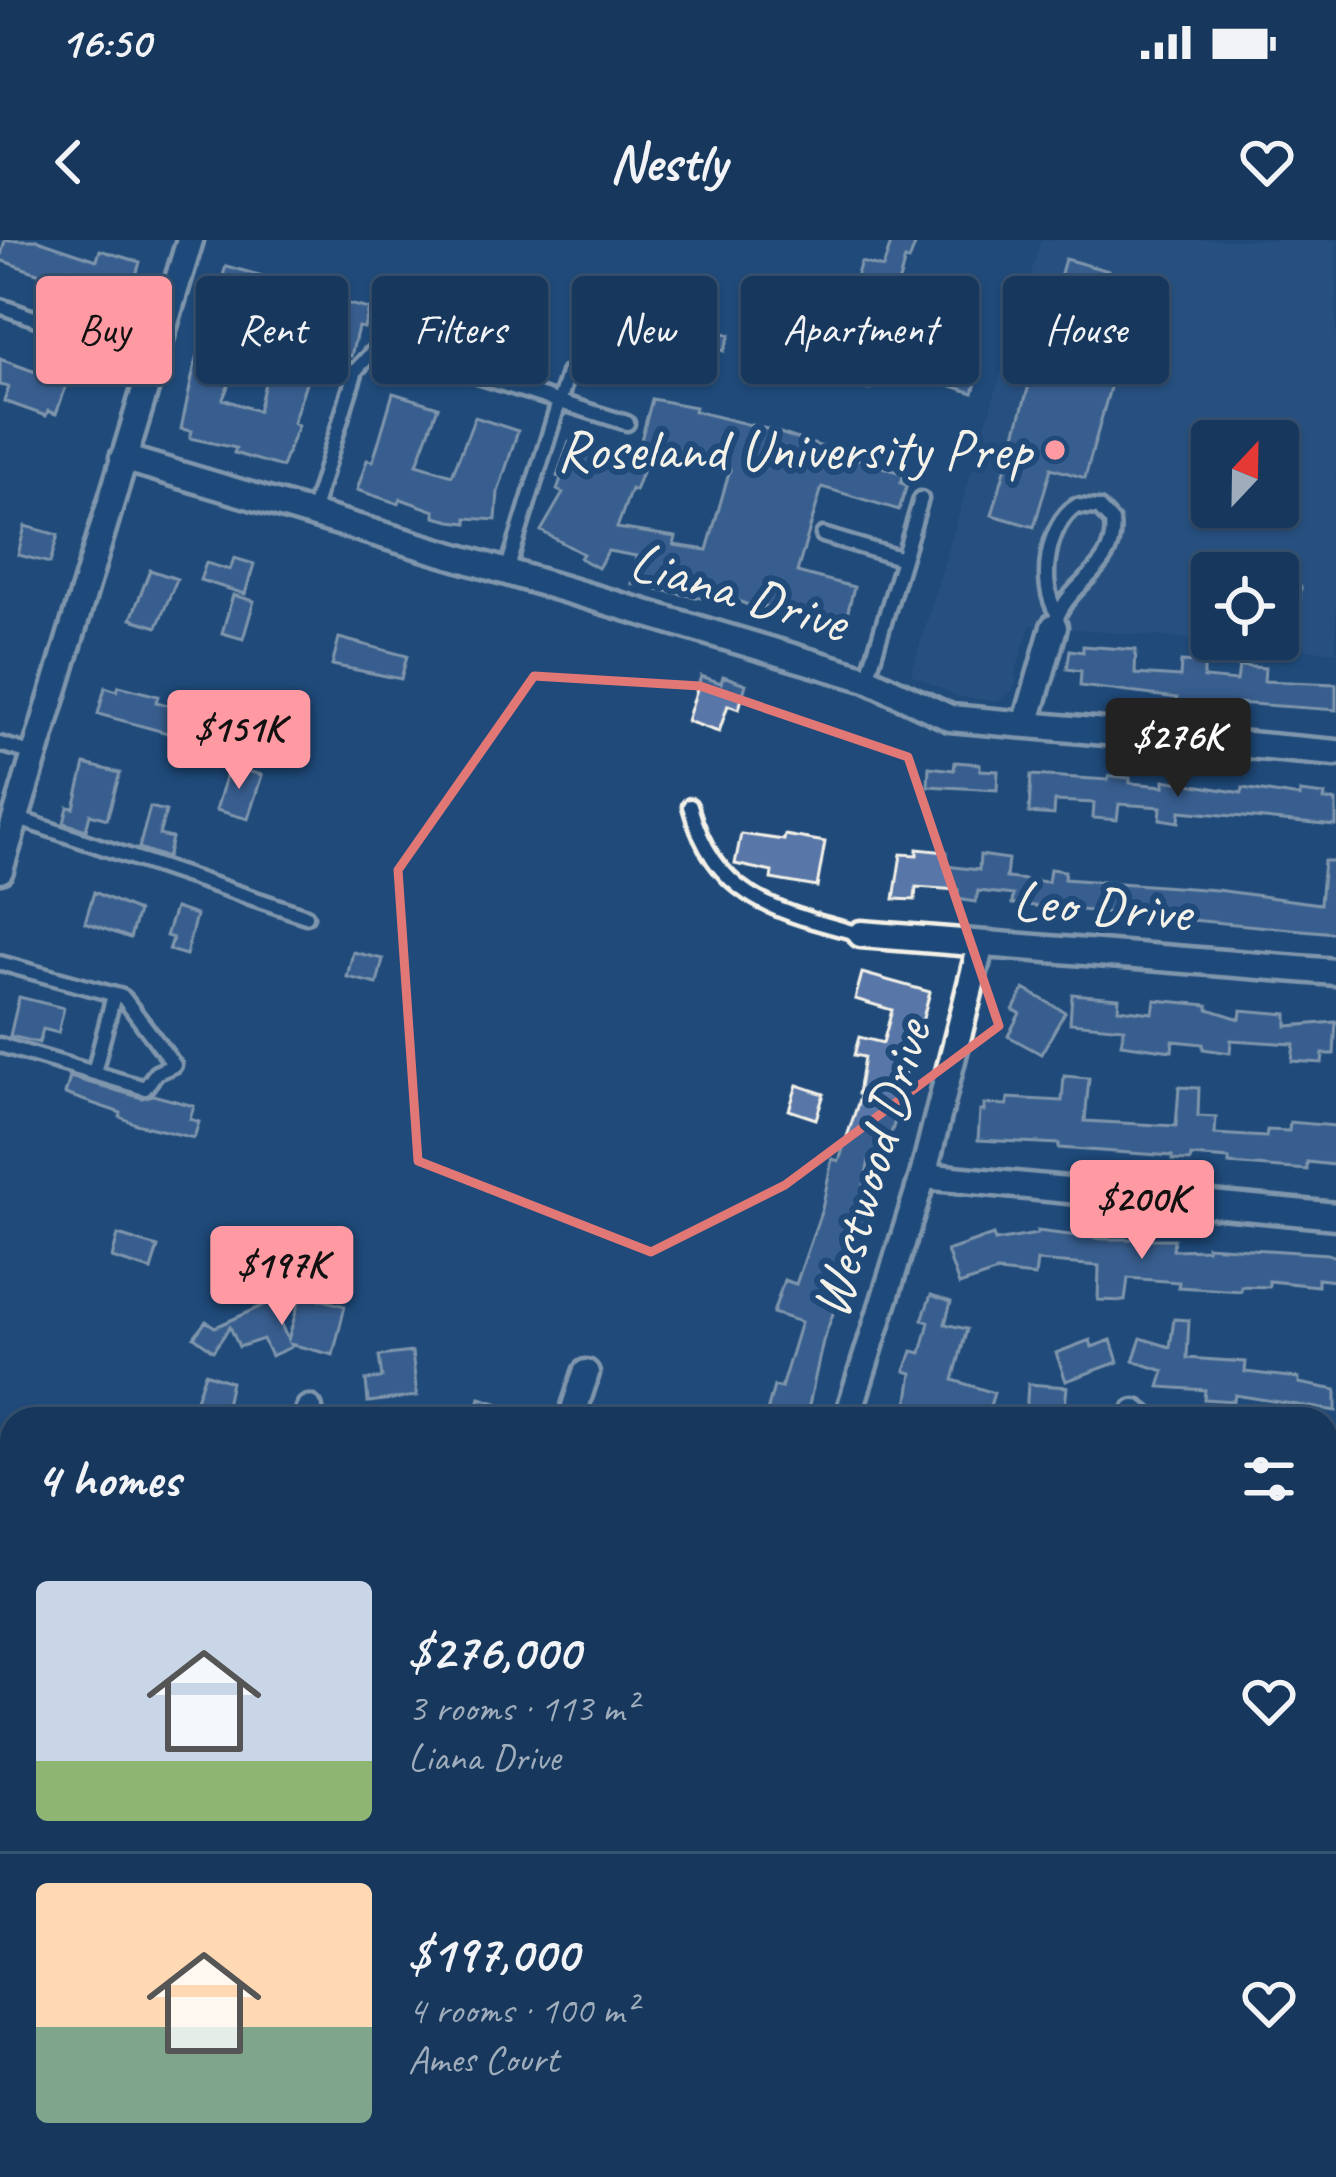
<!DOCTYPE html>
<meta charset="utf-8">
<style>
body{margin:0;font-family:Caveat,sans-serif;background:#244365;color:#f1f3f6;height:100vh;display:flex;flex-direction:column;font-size:45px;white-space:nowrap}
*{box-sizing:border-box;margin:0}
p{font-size:39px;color:#9eacbb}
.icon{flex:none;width:66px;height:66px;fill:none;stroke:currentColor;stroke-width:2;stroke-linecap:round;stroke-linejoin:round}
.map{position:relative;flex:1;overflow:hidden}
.sheet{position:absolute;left:0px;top:1167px;width:1338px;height:771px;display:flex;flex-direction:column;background:#17385c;border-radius:36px 36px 0 0;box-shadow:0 3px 9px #0004,0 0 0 3px #365272}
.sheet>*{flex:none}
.top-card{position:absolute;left:36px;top:36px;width:1266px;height:108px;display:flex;gap:24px}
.needle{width:78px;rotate:22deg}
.buttons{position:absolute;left:1191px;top:180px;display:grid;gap:24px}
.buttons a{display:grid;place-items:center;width:108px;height:108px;border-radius:12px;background:#17385c;box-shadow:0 3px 9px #0004,0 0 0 3px #365272;font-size:60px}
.price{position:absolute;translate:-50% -102px;padding:0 27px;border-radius:12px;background:#ff9aa2;color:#111;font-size:39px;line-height:78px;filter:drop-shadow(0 3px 6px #0008)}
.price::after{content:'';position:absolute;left:50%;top:72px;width:36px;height:27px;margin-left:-18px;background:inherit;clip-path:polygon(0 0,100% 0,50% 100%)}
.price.on{background:#222;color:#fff}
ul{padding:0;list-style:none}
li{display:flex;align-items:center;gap:36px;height:300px;padding:0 36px}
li+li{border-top:3px solid #365272}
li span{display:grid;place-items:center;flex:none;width:336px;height:240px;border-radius:12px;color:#555}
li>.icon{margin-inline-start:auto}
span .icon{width:144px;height:144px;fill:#fffc;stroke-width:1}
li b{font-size:51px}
h2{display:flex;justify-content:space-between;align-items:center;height:144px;padding:0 36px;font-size:51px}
.chip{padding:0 42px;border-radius:12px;background:#17385c;box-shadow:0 3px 9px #0004,0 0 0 3px #365272;font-size:42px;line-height:108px}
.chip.on{background:#ff9aa2;color:#111}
.status{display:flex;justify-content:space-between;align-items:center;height:84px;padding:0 60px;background:#17385c;direction:ltr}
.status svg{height:33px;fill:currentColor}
header{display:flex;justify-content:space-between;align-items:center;height:156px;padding:0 36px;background:#17385c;font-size:54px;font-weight:600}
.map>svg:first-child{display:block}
.built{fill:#305888;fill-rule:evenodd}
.green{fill:#587d82;stroke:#a6b7b5;stroke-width:3}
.building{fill:#5977a8;stroke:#f4f1e8;stroke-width:3}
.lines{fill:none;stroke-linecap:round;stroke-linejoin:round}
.lane-casing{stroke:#f4f1e8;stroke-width:21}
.street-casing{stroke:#f4f1e8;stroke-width:33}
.secondary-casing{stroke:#f4f1e8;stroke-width:45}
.lane{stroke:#1f4a7a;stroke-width:12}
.street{stroke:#1f4a7a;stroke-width:24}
.secondary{stroke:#1f4a7a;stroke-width:36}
.marked{fill:none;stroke:#e27875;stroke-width:9;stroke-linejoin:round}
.poi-dot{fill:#ff9aa2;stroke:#1f4a7a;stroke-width:4.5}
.labels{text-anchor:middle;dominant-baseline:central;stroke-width:12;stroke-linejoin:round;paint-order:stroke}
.poi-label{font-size:57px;fill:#f4f1e8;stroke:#1f4a7a;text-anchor:end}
.street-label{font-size:57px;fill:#f4f1e8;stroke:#1f4a7a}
</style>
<div class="status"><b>16:50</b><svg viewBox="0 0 49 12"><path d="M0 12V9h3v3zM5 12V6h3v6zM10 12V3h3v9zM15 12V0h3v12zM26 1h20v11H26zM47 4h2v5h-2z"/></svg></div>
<header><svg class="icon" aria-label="back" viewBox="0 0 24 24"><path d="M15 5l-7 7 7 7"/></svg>Nestly<svg class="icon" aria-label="heart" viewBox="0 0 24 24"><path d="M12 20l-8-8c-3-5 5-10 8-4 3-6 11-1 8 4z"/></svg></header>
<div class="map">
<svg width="1336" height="1937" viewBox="0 0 1336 1937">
<rect width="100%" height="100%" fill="#1f4a7a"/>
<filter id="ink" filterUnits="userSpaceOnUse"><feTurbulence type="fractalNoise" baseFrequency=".00833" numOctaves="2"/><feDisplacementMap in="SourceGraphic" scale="24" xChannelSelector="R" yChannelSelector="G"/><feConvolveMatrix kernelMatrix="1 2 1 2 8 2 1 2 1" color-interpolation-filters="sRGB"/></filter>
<g filter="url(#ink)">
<path class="built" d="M1041,0H1336V412L1030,385L1015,434L1017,440L1012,451L998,461L958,457L911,434ZM1212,201H1278V267H1212ZM1212,333H1278V399H1212Z"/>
<path class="green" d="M0,1680H12V1926H43L38,1937H0Z"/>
<path class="building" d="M5,0H38L97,20L100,10L140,22L133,46L68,28L63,42L0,20Z
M892,0H917L909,21L905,19L870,150L827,138L834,115L818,111L838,38L854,43L861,22L883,28Z
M1065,19L1109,31L1093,88L1124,97L1085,238L1051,228L1034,287L992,275Z
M226,26L270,38L239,109L242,110L223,159L258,171L289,49L369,69L364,88L358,87L351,116L317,108L293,183L298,185L282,227L234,213L236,208L190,198L192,191L181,189L194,128Z
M620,59L664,68L663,74L730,95L724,111L703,103L695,127L677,121L681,111L611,89Z
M67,101L81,106L56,174L48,171L46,176L4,161L9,147L0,145V119L52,138Z
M925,105L982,123L973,153L915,134Z
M393,153L438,167L417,224L452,235L475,177L518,191L498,252L496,280L467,278V283L451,281L435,277V271L401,259L399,264L357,250L367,220L373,221Z
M652,159L695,167L694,171L771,190L904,234L901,243L907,245L899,270L822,247L797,332L854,347L844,387L764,366L763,371L718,353L716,361L632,344L636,316L608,311L598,328L580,318L583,314L541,291L563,253L557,250L561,238L557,236L569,202L602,213L604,206L646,221L635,251L631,249L617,288L676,297L674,305L707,310L730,229L702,222L704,215L641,200Z
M25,286L58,295L50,323L18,315Z
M234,318L254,324L245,354L200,340L206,323L230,330Z
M150,330L177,339L157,387L131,379Z
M1278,345L1301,347L1298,381L1278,379Z
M233,355L254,361L243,399L222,393Z
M339,398L407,416L401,439L332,425Z
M1083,406L1136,410L1135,434L1180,437L1181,422L1204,423V438L1237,441L1239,426L1265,428L1264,441L1336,444V470L1237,463L1236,469L1177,464V458L1080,446L1081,431L1067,429L1070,410L1083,412Z
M701,436L721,443L723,436L746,444L739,469L728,465L719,492L687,481Z
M119,446L158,456L156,462L180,468L178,475L198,481L193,500L98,474L105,447L117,451Z
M955,522L980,524V530L998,531L997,550L928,546L929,527L954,530Z
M85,524L120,533L107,579L90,574L86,590L64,583L68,567L74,568Z
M229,526L262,535L248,579L216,570Z
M1031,535L1108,540L1109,536L1130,538V543L1164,546V540L1242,553L1243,548L1300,557V552L1325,555L1324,560L1336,561V586L1180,571L1179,582L1160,579L1161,567L1119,564L1117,580L1093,578L1094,563L1055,561L1054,575L1029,573Z
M150,567L166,571L159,595L172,598L167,618L139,608Z
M741,594L784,600L785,595L825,602L817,647L771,639L772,632L735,624Z
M917,609L947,612L946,626L979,630L980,615L1008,619L1006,638L1048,642L1050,629L1065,631L1064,639L1217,650L1320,664L1324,621H1336V693L1012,664L1013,655L978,651L976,662L957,659L958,650L916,647L915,660L894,659L901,614L917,615Z
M94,652L138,671L130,698L85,682Z
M175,668L196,675L186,715L169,710L173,698L166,696Z
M353,712L383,719L377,744L347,737Z
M862,733L930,752L919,793L914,791L897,875L881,924L869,920L862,957L871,959L862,995L823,1101L806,1179H765L774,1146L781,1148L801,1082L773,1073L784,1040L796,1044L822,969L832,919L839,921L861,854H858L864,817L854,815L859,797L883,803L892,770L855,759Z
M1024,749L1065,772L1041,814L1008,796L1020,773L1013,770Z
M1072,754L1119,758L1118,769L1153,773L1155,760L1208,765V769L1240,779L1241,770L1287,774V786L1336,782L1334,814H1323L1322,823L1292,821L1294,804L1231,800L1230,813L1203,809V804L1173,801L1172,811L1121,804L1124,788L1070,783Z
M19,757L64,768L58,793L43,789L39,803L10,796Z
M1064,836L1089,838L1085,881L1176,886L1179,847L1199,848L1198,876L1216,877L1215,894L1266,897L1267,890L1289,891L1290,882L1336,886L1334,925L1307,922V930L1229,924V919L1191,916L1190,921L1172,920V916L1059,908V904L978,900L980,871H984V864L1007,865L1008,858L1062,861Z
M70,837L142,858L153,855L194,866L190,879L199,882L194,898L136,884L120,877L121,873L65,854Z
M797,845L824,854L816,879L789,870Z
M1037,991L1103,999H1174L1173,1010L1207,1009V1006L1328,1014L1336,1017V1041L1318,1039V1046L1269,1041V1047L1241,1046V1051L1178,1047L1179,1042L1128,1038L1125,1061L1098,1060L1099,1026L1037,1021L1035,1036L997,1032L959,1045L947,1011L993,995L995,1001L1037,994Z
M118,995L158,1007L151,1030L112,1018Z
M301,1054L345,1066L333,1115L290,1104L291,1107L271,1116L263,1099L239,1107L230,1087L213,1111L194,1097L206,1081L215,1087L271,1062L288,1100Z
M931,1055L951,1062L945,1084L967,1089L953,1140L994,1153L986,1179H905L912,1133L905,1131L912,1111L921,1113L929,1082L922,1080Z
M1174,1079L1189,1080L1187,1118L1246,1122L1245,1132L1299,1138V1143L1336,1150V1171L1235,1155L1234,1161L1204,1159L1205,1150L1159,1147L1164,1131L1133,1121L1141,1098L1170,1107Z
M1090,1100L1092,1107L1111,1100L1118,1122L1066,1141L1056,1113Z
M412,1112L417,1156L368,1162L366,1140L382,1138L379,1116Z
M205,1133L231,1142L223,1179H194L191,1174Z
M1028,1144L1067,1147L1064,1177L1026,1174Z
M480,1158L535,1175V1179H474Z"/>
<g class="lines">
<g class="lane-casing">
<path id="lane" d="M0,66L151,120
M312,273L356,130L379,105L627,183
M823,295L903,319
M507,331L568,133
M1054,387C1065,341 1118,332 1112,282L1099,268L1076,266C1047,284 1038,345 1057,373
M867,439L921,259
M0,504L34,514
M690,566C716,660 776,671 860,694
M16,578L306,676
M0,723L123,757L174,825L156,833L145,848L0,805
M94,833L114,755
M967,1937L971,1926
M1303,1937L1304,1926"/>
</g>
<g class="street-casing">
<path id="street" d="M123,218L867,439L950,478L1336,513
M1026,485L1054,387
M0,630L190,0
M861,694L1336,732
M923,936L1336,976
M1135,1173L1143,1179
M306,1179L309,1169
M571,1179L586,1133
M847,1179L923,936L981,704
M1326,1210L1336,1212
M1326,1622L1336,1628"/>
</g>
<g class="secondary-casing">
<path id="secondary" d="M0,1661H12
M841,1926L870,1937"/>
</g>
<use href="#lane" class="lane"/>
<use href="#street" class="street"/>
<use href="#secondary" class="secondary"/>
</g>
</g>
<path d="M0 0H1336V1937H0ZM534,436L700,446L908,517L999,786L785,945L651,1012L418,921L398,630Z" fill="#1f4a7a" fill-opacity=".55" fill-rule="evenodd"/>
<path class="marked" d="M534,436L700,446L908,517L999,786L785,945L651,1012L418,921L398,630Z"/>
<circle class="poi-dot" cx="1055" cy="210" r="12"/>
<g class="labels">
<g class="poi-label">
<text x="1031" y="210">Roseland University Prep</text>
</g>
<g class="street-label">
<text transform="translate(739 351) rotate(17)">Liana Drive</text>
<text transform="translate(1102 666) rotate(4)">Leo Drive</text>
<text transform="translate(870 929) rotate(-74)">Westwood Drive</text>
</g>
</g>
</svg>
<div class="buttons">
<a><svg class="needle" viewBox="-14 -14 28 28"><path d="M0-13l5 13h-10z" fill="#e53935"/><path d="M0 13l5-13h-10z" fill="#9eacbb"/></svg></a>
<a><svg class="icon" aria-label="locate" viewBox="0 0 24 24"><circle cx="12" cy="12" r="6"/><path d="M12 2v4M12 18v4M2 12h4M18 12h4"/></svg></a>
</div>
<b class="price" style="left:239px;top:552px">$151K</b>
<b class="price on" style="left:1178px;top:560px">$276K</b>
<b class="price" style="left:1142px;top:1022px">$200K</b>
<b class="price" style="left:282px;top:1088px">$197K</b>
<div class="top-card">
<a class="chip on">Buy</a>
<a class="chip">Rent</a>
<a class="chip">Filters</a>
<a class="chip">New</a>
<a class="chip">Apartment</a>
<a class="chip">House</a>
</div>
<section class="sheet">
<h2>4 homes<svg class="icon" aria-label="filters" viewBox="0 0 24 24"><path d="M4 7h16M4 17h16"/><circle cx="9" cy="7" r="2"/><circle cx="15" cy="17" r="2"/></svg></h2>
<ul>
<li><span style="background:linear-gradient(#c9d6e8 75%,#8fb573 0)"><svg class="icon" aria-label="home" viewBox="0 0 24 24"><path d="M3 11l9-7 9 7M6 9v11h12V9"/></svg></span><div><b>$276,000</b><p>3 rooms · 113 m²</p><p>Liana Drive</p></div><svg class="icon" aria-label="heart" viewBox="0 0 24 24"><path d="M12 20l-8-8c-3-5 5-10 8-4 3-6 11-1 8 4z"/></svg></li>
<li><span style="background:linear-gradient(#ffd9b3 60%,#7fa58c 0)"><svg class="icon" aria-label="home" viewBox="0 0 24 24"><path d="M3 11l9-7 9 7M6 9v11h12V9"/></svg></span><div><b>$197,000</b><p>4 rooms · 100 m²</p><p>Ames Court</p></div><svg class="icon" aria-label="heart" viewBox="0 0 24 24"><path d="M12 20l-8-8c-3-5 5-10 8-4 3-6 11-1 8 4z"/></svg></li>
</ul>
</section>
</div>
